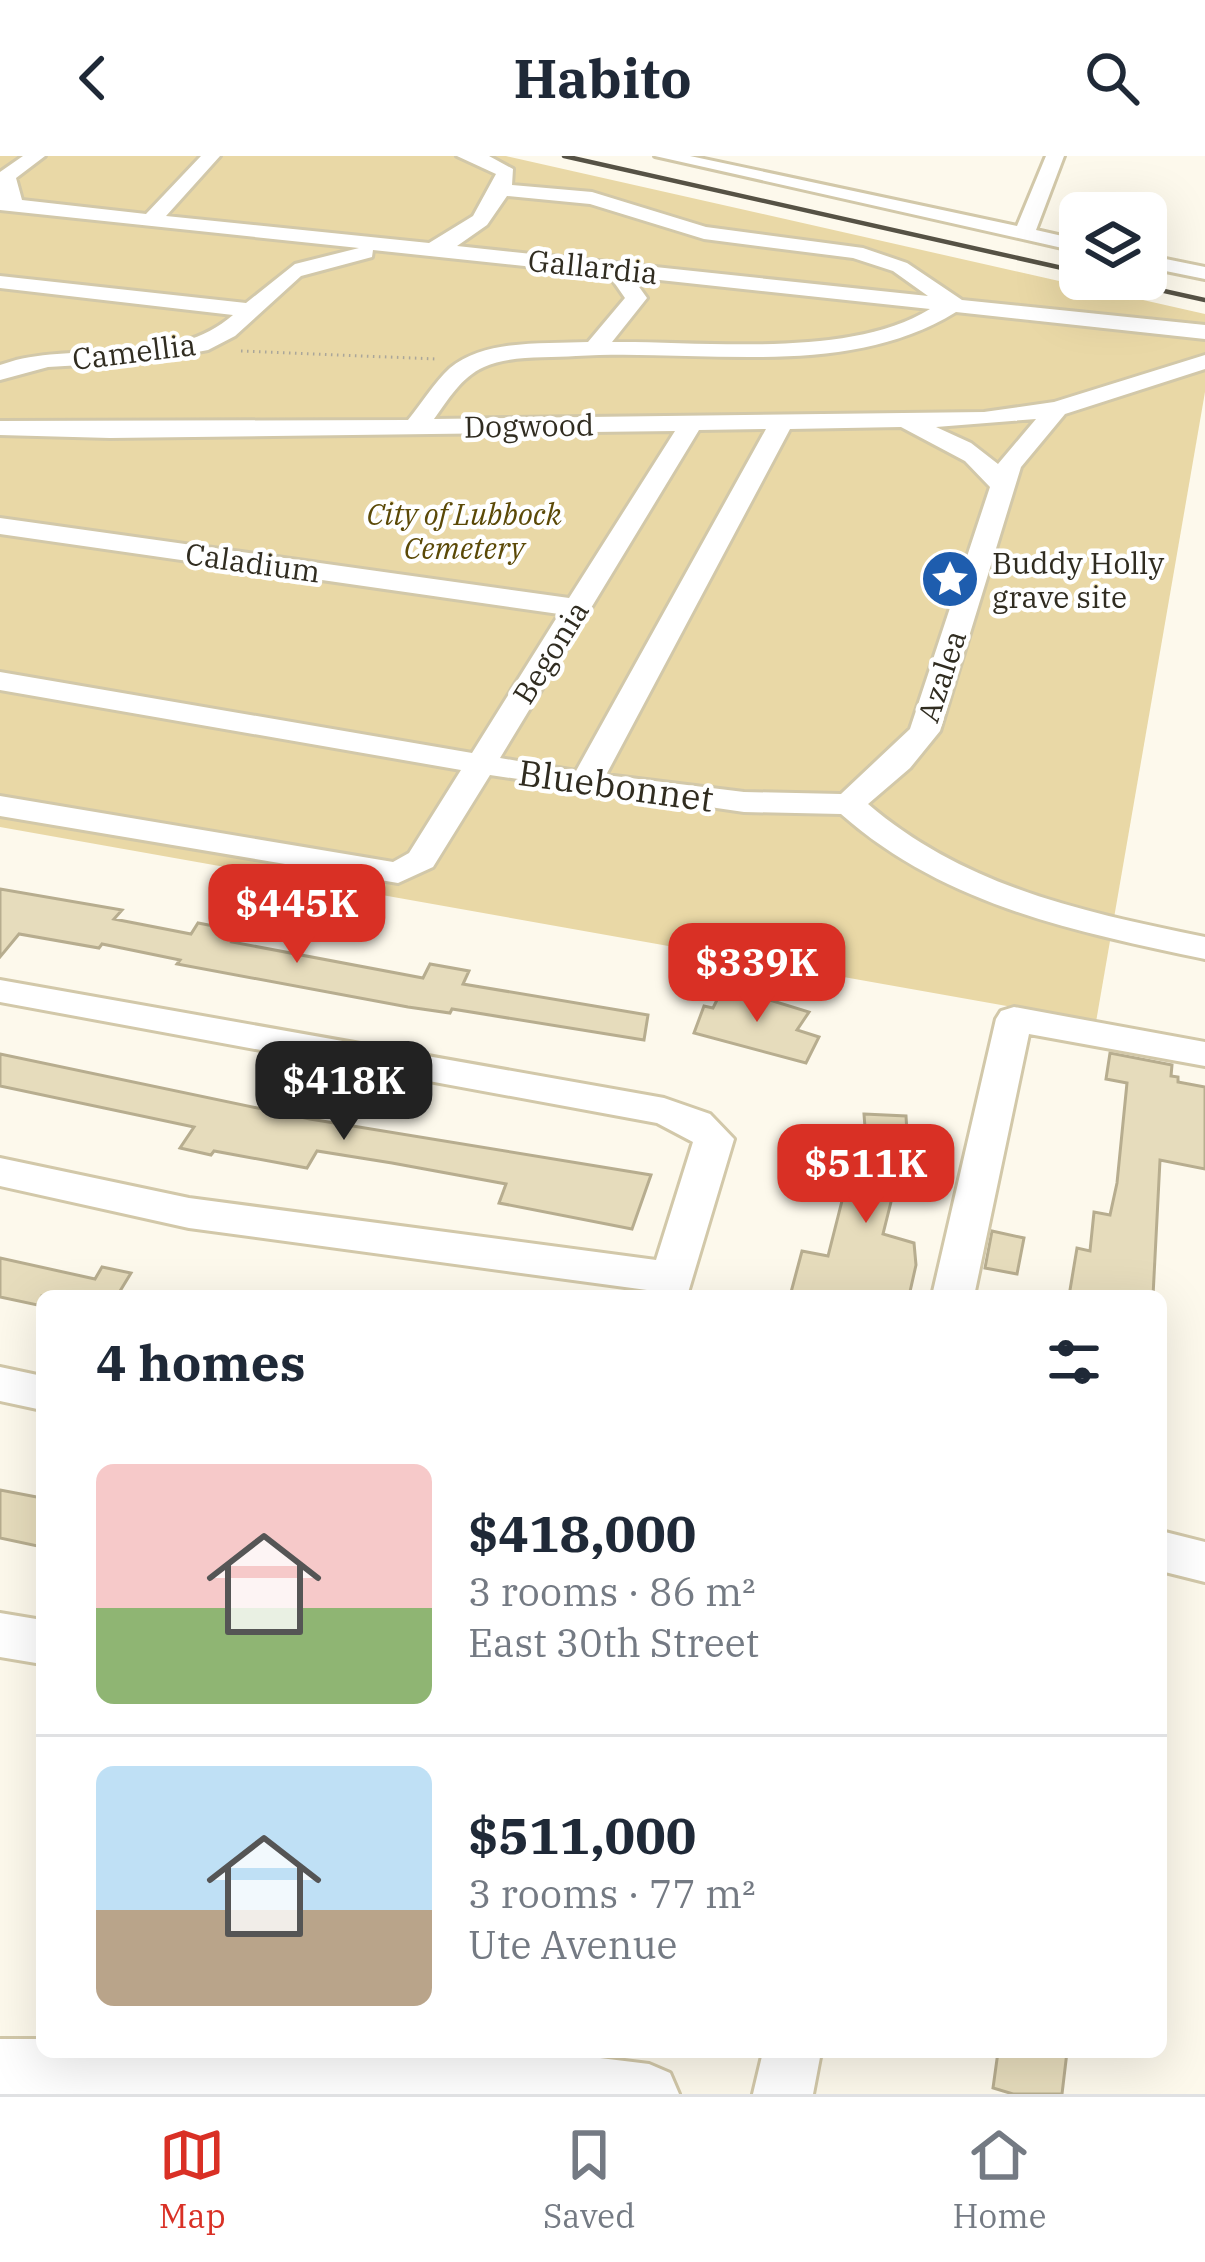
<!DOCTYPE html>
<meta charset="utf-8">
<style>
body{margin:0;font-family:"IBM Plex Serif",serif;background:#f6f6f7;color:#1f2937;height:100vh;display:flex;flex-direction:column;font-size:45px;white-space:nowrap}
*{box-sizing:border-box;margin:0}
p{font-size:39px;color:#747a83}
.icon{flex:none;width:66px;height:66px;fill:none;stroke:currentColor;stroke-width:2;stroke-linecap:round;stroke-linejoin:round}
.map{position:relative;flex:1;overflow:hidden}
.panel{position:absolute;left:36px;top:1134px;width:1131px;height:768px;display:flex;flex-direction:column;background:#fff;border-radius:18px;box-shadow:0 12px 48px #0002}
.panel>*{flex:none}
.tools{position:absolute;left:1059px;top:36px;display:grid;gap:24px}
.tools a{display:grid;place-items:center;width:108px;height:108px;border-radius:18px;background:#fff;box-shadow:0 12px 48px #0002;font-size:60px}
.price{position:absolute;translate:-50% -102px;padding:0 27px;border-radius:24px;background:#d93025;color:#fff;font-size:39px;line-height:78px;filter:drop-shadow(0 3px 6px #0008)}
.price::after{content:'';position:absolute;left:50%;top:72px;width:36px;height:27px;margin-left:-18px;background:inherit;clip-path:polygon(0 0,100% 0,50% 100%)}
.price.selected{background:#222;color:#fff}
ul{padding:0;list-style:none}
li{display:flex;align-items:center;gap:36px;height:300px;padding:0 60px}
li+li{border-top:3px solid #e0e1e3}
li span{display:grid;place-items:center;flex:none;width:336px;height:240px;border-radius:18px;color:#555}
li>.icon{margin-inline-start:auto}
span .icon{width:144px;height:144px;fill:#fffc;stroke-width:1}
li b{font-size:51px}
h2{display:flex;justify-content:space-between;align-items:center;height:144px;padding:0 60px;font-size:51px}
header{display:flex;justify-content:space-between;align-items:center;height:156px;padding:0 60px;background:#fff;font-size:54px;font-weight:700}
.tabs{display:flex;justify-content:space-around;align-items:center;height:168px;border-top:3px solid #e0e1e3;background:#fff;font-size:33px;color:#747a83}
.tabs a{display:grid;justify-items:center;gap:6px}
.tabs .selected{color:#d93025}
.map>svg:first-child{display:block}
.green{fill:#e9d8a6}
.building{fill:#e6dcbc;stroke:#b7ad8f;stroke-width:3}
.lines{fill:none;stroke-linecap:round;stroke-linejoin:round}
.minor-casing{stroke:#d2c8a9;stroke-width:6}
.path{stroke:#aaa69a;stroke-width:3;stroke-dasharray:1.5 4.5;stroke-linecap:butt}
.minor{fill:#fff;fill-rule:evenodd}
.rail{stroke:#565245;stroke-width:4.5}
.labels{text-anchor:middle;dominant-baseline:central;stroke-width:9;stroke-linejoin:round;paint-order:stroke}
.far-street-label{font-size:30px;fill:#302c20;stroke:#fff}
.far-park-label{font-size:30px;font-style:italic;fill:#5b4907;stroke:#fff}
.far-poi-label{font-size:30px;fill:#302c20;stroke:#fff;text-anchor:start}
.street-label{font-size:36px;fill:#302c20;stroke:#fff}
</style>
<header><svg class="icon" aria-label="back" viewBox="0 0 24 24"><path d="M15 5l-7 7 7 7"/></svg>Habito<svg class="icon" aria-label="search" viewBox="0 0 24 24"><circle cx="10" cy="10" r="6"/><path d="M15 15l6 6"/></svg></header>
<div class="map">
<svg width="1205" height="1938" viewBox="0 0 1205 1938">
<rect width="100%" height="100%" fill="#fdf9ec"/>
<path class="green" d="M0,0H506L1205,158V236L1096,866L0,671Z"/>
<path class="building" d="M0,733L122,754L114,763L191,778L198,767L240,775L232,786L423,822L430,808L469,815L463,828L648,859L644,884L452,853L450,857L408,851L177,808L180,804L102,788L99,792L19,778L0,801Z
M724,830L809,856L797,874L819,881L806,907L694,877L704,850L713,852Z
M1110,897L1172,909L1171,920L1178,921V926L1205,931V1013L1160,1004L1153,1140H1069L1077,1092L1090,1095L1094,1056L1110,1059L1117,1027L1127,927L1106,923Z
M0,898L310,963L651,1019L632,1073L499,1047L506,1028L392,1007L317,995L307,1012L214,995L211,999L180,992L194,971L0,930Z
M864,958L906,960L909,1010H900L883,1078L914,1087L916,1109L909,1140H790L802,1095L828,1100L844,1037L848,1038L866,985Z
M992,1075L1024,1082L1017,1118L985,1112Z
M0,1102L95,1123L102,1111L131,1117L117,1140H42V1150L0,1141Z
M0,1334L42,1342V1391L0,1382Z
M998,1896H1067L1062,1938H1013L993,1932Z"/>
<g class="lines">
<g class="minor-casing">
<path id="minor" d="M23,0H45L16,22L22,44L146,58L201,0H220L166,60L429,87L473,60L496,18L457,0H489L513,13L512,29L592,36L706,71L863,92L907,107L962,144L1205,169V183L956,156C845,225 699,192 576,200C547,202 511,199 484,211C461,221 448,244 434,263L984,256L1054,246L1205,199V213L1065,258L1021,311L940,575L910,612L868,648C965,731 1083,756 1205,781V803C1073,775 944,749 841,658L744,656L490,619L433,711L398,727L0,660V640L393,706L409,697L461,614L0,534V516L472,597L559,458L0,378V362L569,442L675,275L110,282L0,279V265L408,264C422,247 434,227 450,212C485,183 545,188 588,186L625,142L609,119L373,94L372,101L301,120L235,180L208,194L150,205L48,211L0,224V209L16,204C87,187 174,210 233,159L0,132V120L246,147L295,108L359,92L0,54V16ZM507,40L590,48L704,83L853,102L893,115L928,140L457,90L487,69ZM632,121L930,153C849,203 705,185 612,186L647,142ZM1036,263L998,308L971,287L936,271ZM901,271L965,305L990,331L910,573L841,638L744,636L606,619L790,273ZM766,273L576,615L500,602L699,274Z
M655,0H690L1017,70L1046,0H1064L1036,74L1080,84V96Z
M1146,99L1205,111V123L1146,111Z
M0,824L664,942L710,958L734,983L687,1140H645L647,1134L189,1072L0,1030V1002L189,1042L656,1104L693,986L657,967L0,846Z
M1014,851L1205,886V910L1029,878L974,1140H932L996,863L1001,855Z
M0,1211L42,1220V1254L0,1245Z
M1161,1375L1205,1386V1426L1161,1415Z
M0,1457L42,1464V1508L0,1501Z
M0,1883H42V1896H551L649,1908L670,1917L679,1938H0Z
M763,1896H821L813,1938H753Z"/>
</g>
<path class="path" d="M241,195L437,203"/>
<use href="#minor" class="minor"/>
<path class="rail" d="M564,0L1080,116
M1110,123L1205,144"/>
</g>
<defs>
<g id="sight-disc" transform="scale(3)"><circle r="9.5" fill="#1e5dae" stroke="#fff"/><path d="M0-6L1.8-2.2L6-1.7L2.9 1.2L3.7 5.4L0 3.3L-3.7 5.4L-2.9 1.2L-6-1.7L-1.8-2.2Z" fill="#fff"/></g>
</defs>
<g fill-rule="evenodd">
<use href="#sight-disc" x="950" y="423"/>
</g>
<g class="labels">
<g class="far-street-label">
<text transform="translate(593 110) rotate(6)">Gallardia</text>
<text transform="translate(134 195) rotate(-7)">Camellia</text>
<text transform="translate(529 269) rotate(-1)">Dogwood</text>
<text transform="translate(253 406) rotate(8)">Caladium</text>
<text transform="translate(550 496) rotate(-58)">Begonia</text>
<text transform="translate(941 520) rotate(-72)">Azalea</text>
</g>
<g class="far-park-label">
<text x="464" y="357">City of Lubbock<tspan x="464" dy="34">Cemetery</tspan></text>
</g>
<g class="far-poi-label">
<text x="992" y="406">Buddy Holly<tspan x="992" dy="34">grave site</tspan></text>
</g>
<g class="street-label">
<text transform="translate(616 629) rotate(8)">Bluebonnet</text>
</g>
</g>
</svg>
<div class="tools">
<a><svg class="icon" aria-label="layers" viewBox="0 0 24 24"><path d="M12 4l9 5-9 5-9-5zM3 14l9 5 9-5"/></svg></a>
</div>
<b class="price" style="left:297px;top:810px">$445K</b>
<b class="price" style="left:757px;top:869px">$339K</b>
<b class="price selected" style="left:344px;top:987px">$418K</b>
<b class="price" style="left:866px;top:1070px">$511K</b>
<section class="panel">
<h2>4 homes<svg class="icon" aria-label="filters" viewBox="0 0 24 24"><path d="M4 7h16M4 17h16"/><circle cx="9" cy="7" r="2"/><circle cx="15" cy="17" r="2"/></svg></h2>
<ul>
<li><span style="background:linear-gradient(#f6c9c9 60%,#8fb573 0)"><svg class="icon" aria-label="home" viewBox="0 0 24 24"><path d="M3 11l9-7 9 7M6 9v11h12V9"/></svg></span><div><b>$418,000</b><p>3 rooms · 86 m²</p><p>East 30th Street</p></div></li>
<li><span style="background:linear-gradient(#bfe0f5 60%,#b9a48a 0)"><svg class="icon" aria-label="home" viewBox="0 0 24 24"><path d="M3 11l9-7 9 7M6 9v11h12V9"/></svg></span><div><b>$511,000</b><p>3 rooms · 77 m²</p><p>Ute Avenue</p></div></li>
</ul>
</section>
</div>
<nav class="tabs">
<a class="selected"><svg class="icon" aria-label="map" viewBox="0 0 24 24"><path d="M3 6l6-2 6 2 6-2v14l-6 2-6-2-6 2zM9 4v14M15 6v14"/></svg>Map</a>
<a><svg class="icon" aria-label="saved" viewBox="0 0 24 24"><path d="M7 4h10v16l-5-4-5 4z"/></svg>Saved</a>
<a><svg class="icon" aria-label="home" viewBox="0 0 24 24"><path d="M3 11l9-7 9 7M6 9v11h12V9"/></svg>Home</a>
</nav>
